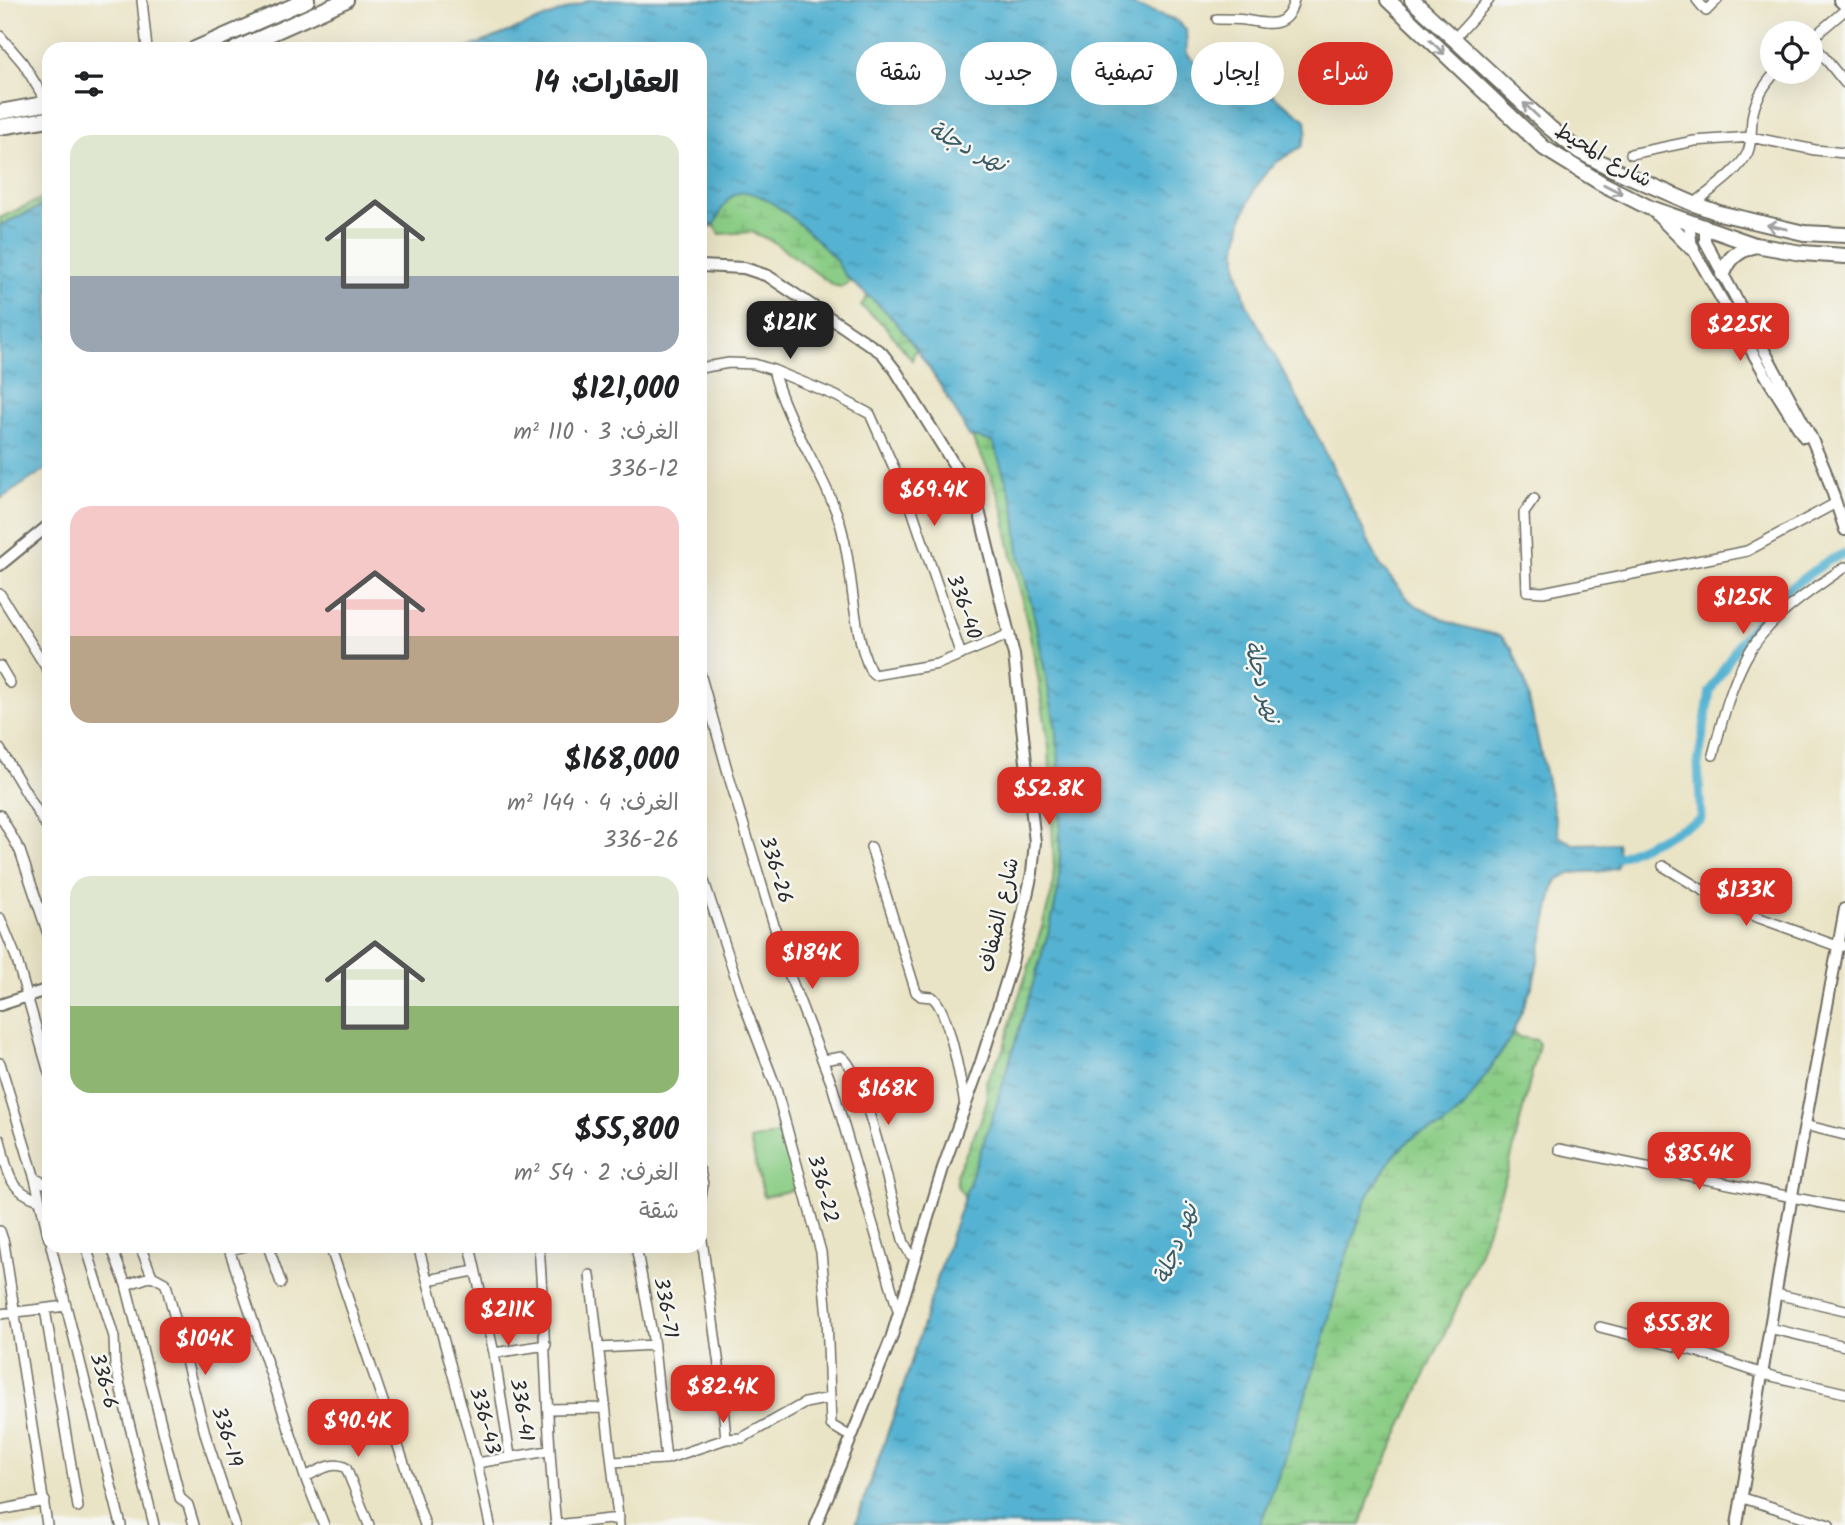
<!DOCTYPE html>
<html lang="ar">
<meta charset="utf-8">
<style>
body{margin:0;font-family:Kalam,"Playpen Sans Arabic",sans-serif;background:#f6f6f6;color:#202124;direction:rtl;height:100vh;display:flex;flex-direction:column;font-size:26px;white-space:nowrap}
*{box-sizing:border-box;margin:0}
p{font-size:23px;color:#757577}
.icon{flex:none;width:38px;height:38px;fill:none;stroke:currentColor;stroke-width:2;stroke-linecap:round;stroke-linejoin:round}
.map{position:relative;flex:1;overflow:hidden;direction:ltr}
.panel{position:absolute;left:42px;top:42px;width:665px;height:1211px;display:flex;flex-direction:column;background:#fff;border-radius:21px;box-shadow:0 7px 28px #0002;direction:rtl}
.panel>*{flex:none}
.hud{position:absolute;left:728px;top:42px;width:665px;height:63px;direction:rtl;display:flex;gap:14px}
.tools{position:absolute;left:1760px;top:21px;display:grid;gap:14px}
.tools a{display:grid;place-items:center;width:63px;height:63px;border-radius:50%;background:#fff;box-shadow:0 7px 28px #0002;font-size:35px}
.price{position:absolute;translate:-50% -60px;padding:0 16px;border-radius:14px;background:#d93025;color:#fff;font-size:23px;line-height:46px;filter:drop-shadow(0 2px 4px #0008)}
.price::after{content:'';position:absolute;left:50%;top:42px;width:21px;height:16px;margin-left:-10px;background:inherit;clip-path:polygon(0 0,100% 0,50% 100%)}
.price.active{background:#222;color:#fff}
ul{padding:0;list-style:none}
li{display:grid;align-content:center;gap:14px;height:371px;padding:0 28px}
li span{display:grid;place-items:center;height:217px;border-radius:21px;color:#555}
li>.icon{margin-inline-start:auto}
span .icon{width:126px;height:126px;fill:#fffc;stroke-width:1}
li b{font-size:30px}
h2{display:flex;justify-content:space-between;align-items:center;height:84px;padding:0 28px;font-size:30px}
.tag{padding:0 24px;border-radius:32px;background:#fff;box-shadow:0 7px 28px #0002;font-size:24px;line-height:63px}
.tag.active{background:#d93025;color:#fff}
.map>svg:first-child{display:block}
.green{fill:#8bcd86;stroke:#5b7c58;stroke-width:2}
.wetland{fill:url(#wetland-marsh);stroke:#5b7c58;stroke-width:2}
.water{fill:url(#water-ripples);stroke:#406e7e;stroke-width:2}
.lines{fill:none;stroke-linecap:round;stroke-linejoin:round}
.canal{stroke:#54b2d2;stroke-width:9}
.minor-casing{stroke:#6e6c61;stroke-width:12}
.tertiary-casing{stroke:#6e6c61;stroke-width:14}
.primary-casing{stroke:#6e6c61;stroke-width:18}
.minor{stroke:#fff;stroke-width:9}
.tertiary{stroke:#fff;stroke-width:10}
.primary{stroke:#fff;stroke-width:14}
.oneway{stroke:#a0a0a0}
.labels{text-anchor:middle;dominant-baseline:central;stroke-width:5;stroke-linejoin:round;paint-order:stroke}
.street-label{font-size:21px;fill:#2b2b2b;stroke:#f6f6f2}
.water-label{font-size:23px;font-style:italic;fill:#395a65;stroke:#f6f6f2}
</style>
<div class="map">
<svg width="1845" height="1525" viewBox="0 0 1845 1525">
<defs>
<pattern id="wetland-marsh" width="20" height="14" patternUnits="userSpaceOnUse" patternTransform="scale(1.75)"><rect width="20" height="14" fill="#8bcd86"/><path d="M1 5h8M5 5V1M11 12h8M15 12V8" fill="none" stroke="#78b074"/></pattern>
<pattern id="water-ripples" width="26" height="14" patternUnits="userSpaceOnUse" patternTransform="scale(1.75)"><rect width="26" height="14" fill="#54b2d2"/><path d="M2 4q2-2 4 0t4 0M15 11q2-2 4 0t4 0" fill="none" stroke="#4691ab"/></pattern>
</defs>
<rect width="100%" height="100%" fill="#f6f6f2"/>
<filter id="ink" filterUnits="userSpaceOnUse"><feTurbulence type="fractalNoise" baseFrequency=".0143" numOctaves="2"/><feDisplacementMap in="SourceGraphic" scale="14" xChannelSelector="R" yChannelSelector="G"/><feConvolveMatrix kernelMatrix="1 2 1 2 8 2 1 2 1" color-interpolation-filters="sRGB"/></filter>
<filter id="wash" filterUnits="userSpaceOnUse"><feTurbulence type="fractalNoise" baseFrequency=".00686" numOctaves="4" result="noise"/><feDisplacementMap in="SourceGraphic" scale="28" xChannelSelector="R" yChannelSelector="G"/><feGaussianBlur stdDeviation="1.57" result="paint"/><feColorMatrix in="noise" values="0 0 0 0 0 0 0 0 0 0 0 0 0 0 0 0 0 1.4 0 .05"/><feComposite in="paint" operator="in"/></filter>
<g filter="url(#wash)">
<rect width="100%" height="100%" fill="#eae4c6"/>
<path class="green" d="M782,1133L796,1189L764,1197L750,1140Z"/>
<path class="wetland" d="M700,165L805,216L851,281L841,287L833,285L774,242L752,232L720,234L715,226L701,228Z
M49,195V218L0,243V218Z
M881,282L987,439L993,442L999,441L1036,577L1074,853L915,1386L855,1525L913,1361L965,1197L957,1186L956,1175L981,1120L987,1099L986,1081L1004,1048L1013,1014L1041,930L1052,892L1054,868L1049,748L1035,658L1007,533C1004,481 950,400 921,356L916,349L912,360L884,325L861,306L870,292Z
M1573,872L1558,879L1553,887L1533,984L1513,1032L1519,1037L1536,1040L1539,1044L1508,1171L1479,1254L1455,1311L1371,1493L1361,1525H1221L1377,1170L1501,1053L1512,1033L1549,885L1558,875Z"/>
<path class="water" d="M590,0H1118L1174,19L1186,29L1187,54L1204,71L1211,73L1224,67H1236L1306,120L1307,131L1302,146L1274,164L1255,188L1243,215L1237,247V267L1246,302L1320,441L1380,565L1409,600L1419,607L1456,625L1501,636L1512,649L1525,681L1559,836L1573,844L1617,843L1619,857L1616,868C1596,876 1573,866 1555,882L1533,984L1511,1037L1463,1109L1442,1127L1418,1134L1402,1147L1389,1162L1367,1198L1340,1274L1324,1339L1288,1450L1260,1525H855L897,1407L951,1235L995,1109L1050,927L1059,886L1061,793L1057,734L1034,615L1019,554L1014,505L993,442L969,436C954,408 938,379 919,353C908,338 896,320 882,308C870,297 857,287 846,276C841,271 839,264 834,258C817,240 766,186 739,193C724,198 720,214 714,226C707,224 702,216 700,209V49H465Z
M49,203V467L0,499V225Z"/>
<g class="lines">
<path class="canal" d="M1607,859L1619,857L1701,819L1698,764L1710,691L1741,640L1780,595L1826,562L1845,553"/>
</g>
</g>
<g filter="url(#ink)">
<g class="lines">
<g class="minor-casing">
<path id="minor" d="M142,0L147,49
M1697,0L1706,11L1717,0
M1217,19C1226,19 1236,19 1245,20C1268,24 1287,30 1294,0
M0,36L23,63L47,103
M1454,39L1489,0
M1811,39L1845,10
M1811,41L1845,83
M1631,154L1694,141L1751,137L1815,150L1845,153
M1694,204C1711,189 1738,173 1748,152C1752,141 1751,130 1752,119C1754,101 1764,85 1776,72
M700,368L729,363L754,364L773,370L836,396L870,414L910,504L961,655
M773,370C787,425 823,470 840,523C854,568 851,631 871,672L874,675L938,664L1010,634
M1534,499L1524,513L1527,591L1543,592L1747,551L1836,503
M0,594L49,672
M0,666L10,683
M700,673L730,780L777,935L786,966L832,1085L899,1314
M0,749L49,831
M1713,755C1722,721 1730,688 1746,658C1766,619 1810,591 1845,567
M0,815L20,851L49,937
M871,847L916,992L921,996L932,997C949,1009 961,1083 965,1105
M1663,866L1732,908L1837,946H1845
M700,869L746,1009L775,1085L821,1252L827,1317L831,1425L851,1437
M0,918L16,957L49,1073
M823,1060L842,1057C865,1072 894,1210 904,1243L910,1254L916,1259
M0,1063L35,1179L49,1239
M1804,1125L1845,1135
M0,1140C8,1170 6,1189 39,1200
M1559,1149L1845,1208
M700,1171L703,1184L700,1204
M35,1179L49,1185
M700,1225L720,1373L726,1439
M0,1231L4,1243L47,1525
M51,1246L121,1525
M86,1246L114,1337L115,1365L154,1525
M111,1246L126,1285L180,1498L188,1505L194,1525
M140,1246L152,1276L165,1283L167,1288L206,1437L235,1525
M228,1246L305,1477L324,1525
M268,1246L281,1283
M330,1246L425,1525
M418,1246L477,1463L490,1525
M470,1246L494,1353L510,1456
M539,1246C546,1339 546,1432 556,1525
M636,1246L653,1339L666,1459
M229,1250L246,1246
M590,1275L619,1525
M428,1280L474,1271
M126,1285L152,1276
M1776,1294L1845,1310
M45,1309L78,1507
M0,1314L66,1306
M1600,1327L1698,1352L1763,1374L1845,1393
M1769,1328L1845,1346
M599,1348L654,1345
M494,1353L546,1345
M548,1409L604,1408
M613,1462L666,1459L726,1439L742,1438L805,1403L830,1398
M477,1463L548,1451
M305,1477C318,1471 333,1460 346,1468L369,1525
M1743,1498L1829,1525
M0,1510L45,1501
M556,1525L619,1518"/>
</g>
<g class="tertiary-casing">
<path id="tertiary" d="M1839,0L1845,6
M1689,223L1692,248L1769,381L1804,437
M1705,229V241L1811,437L1825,470L1845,530
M700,266L744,268L768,276L882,353L896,371L977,502L1014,655L1035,842L1032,873L1012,963L981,1062L943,1168L891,1339L816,1525
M0,565L49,525
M0,1005L49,989
M1737,1525L1792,1195L1845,909"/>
</g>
<g class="primary-casing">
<path id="primary" d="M1388,0L1544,148L1601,183L1650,208L1755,245L1802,253L1845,256
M1412,0L1550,128L1579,151L1613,169L1694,204L1719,213L1804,233L1845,235
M195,49L307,0
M236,49L346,0
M0,112L49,103
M0,127L49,119
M1659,215L1692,248
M1723,274C1729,257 1738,251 1755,245"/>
</g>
<use href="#minor" class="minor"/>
<use href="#tertiary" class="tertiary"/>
<use href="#primary" class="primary"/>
</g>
<defs><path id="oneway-shaft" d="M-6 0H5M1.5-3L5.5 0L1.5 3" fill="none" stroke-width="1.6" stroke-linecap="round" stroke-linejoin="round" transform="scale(1.75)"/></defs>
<g class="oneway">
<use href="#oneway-shaft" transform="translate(1437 47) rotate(44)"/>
<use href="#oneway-shaft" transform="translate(1531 110) rotate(-137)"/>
<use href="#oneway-shaft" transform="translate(1613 189) rotate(27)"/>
<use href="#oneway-shaft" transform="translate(1777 227) rotate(-168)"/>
</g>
</g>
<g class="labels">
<g class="street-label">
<text transform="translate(1603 156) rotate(30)">شارع المحيط</text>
<text transform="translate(963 607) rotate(71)">336-40</text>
<text transform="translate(775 870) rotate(73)">336-26</text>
<text transform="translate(1000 915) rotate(-77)">شارع الضفاف</text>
<text transform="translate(822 1189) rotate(75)">336-22</text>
<text transform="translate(665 1308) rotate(80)">336-71</text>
<text transform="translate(103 1381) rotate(75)">336-6</text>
<text transform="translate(521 1410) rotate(81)">336-41</text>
<text transform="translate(484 1421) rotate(75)">336-43</text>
<text transform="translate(226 1437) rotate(73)">336-19</text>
</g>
<g class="water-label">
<text transform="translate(967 148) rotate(27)">نهر دجلة</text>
<text transform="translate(1261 682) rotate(75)">نهر دجلة</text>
<text transform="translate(1177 1244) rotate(-69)">نهر دجلة</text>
</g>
</g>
</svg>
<div class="tools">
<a><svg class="icon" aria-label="locate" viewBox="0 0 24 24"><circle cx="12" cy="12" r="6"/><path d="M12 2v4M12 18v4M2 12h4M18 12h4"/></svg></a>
</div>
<b class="price active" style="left:790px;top:361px">$121K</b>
<b class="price" style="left:1740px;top:363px">$225K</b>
<b class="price" style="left:934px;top:528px">$69.4K</b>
<b class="price" style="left:1743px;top:636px">$125K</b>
<b class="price" style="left:1049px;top:827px">$52.8K</b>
<b class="price" style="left:1746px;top:928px">$133K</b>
<b class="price" style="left:812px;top:991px">$184K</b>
<b class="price" style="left:888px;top:1127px">$168K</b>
<b class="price" style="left:1699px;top:1192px">$85.4K</b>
<b class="price" style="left:508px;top:1348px">$211K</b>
<b class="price" style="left:1678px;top:1362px">$55.8K</b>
<b class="price" style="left:205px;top:1377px">$104K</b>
<b class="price" style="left:723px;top:1425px">$82.4K</b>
<b class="price" style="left:358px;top:1459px">$90.4K</b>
<div class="hud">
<a class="tag active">شراء</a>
<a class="tag">إيجار</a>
<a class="tag">تصفية</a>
<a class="tag">جديد</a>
<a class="tag">شقة</a>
</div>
<section class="panel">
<h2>العقارات: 14<svg class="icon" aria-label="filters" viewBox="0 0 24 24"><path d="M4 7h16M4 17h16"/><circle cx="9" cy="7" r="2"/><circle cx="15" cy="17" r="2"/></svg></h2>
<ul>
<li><span style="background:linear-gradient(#dfe7d0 65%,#9aa5b1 0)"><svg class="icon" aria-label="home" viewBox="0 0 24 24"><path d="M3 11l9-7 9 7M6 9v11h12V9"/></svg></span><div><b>$121,000</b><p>الغرف: 3 · 110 m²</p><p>336-12</p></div></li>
<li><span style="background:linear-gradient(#f6c9c9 60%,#b9a48a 0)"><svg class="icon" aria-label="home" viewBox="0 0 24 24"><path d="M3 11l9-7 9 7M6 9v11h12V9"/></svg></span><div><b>$168,000</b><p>الغرف: 4 · 144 m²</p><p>336-26</p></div></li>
<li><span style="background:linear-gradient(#dfe7d0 60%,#8fb573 0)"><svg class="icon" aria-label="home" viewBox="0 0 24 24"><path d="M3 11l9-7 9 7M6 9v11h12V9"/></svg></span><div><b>$55,800</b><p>الغرف: 2 · 54 m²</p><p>شقة</p></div></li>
</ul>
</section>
</div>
